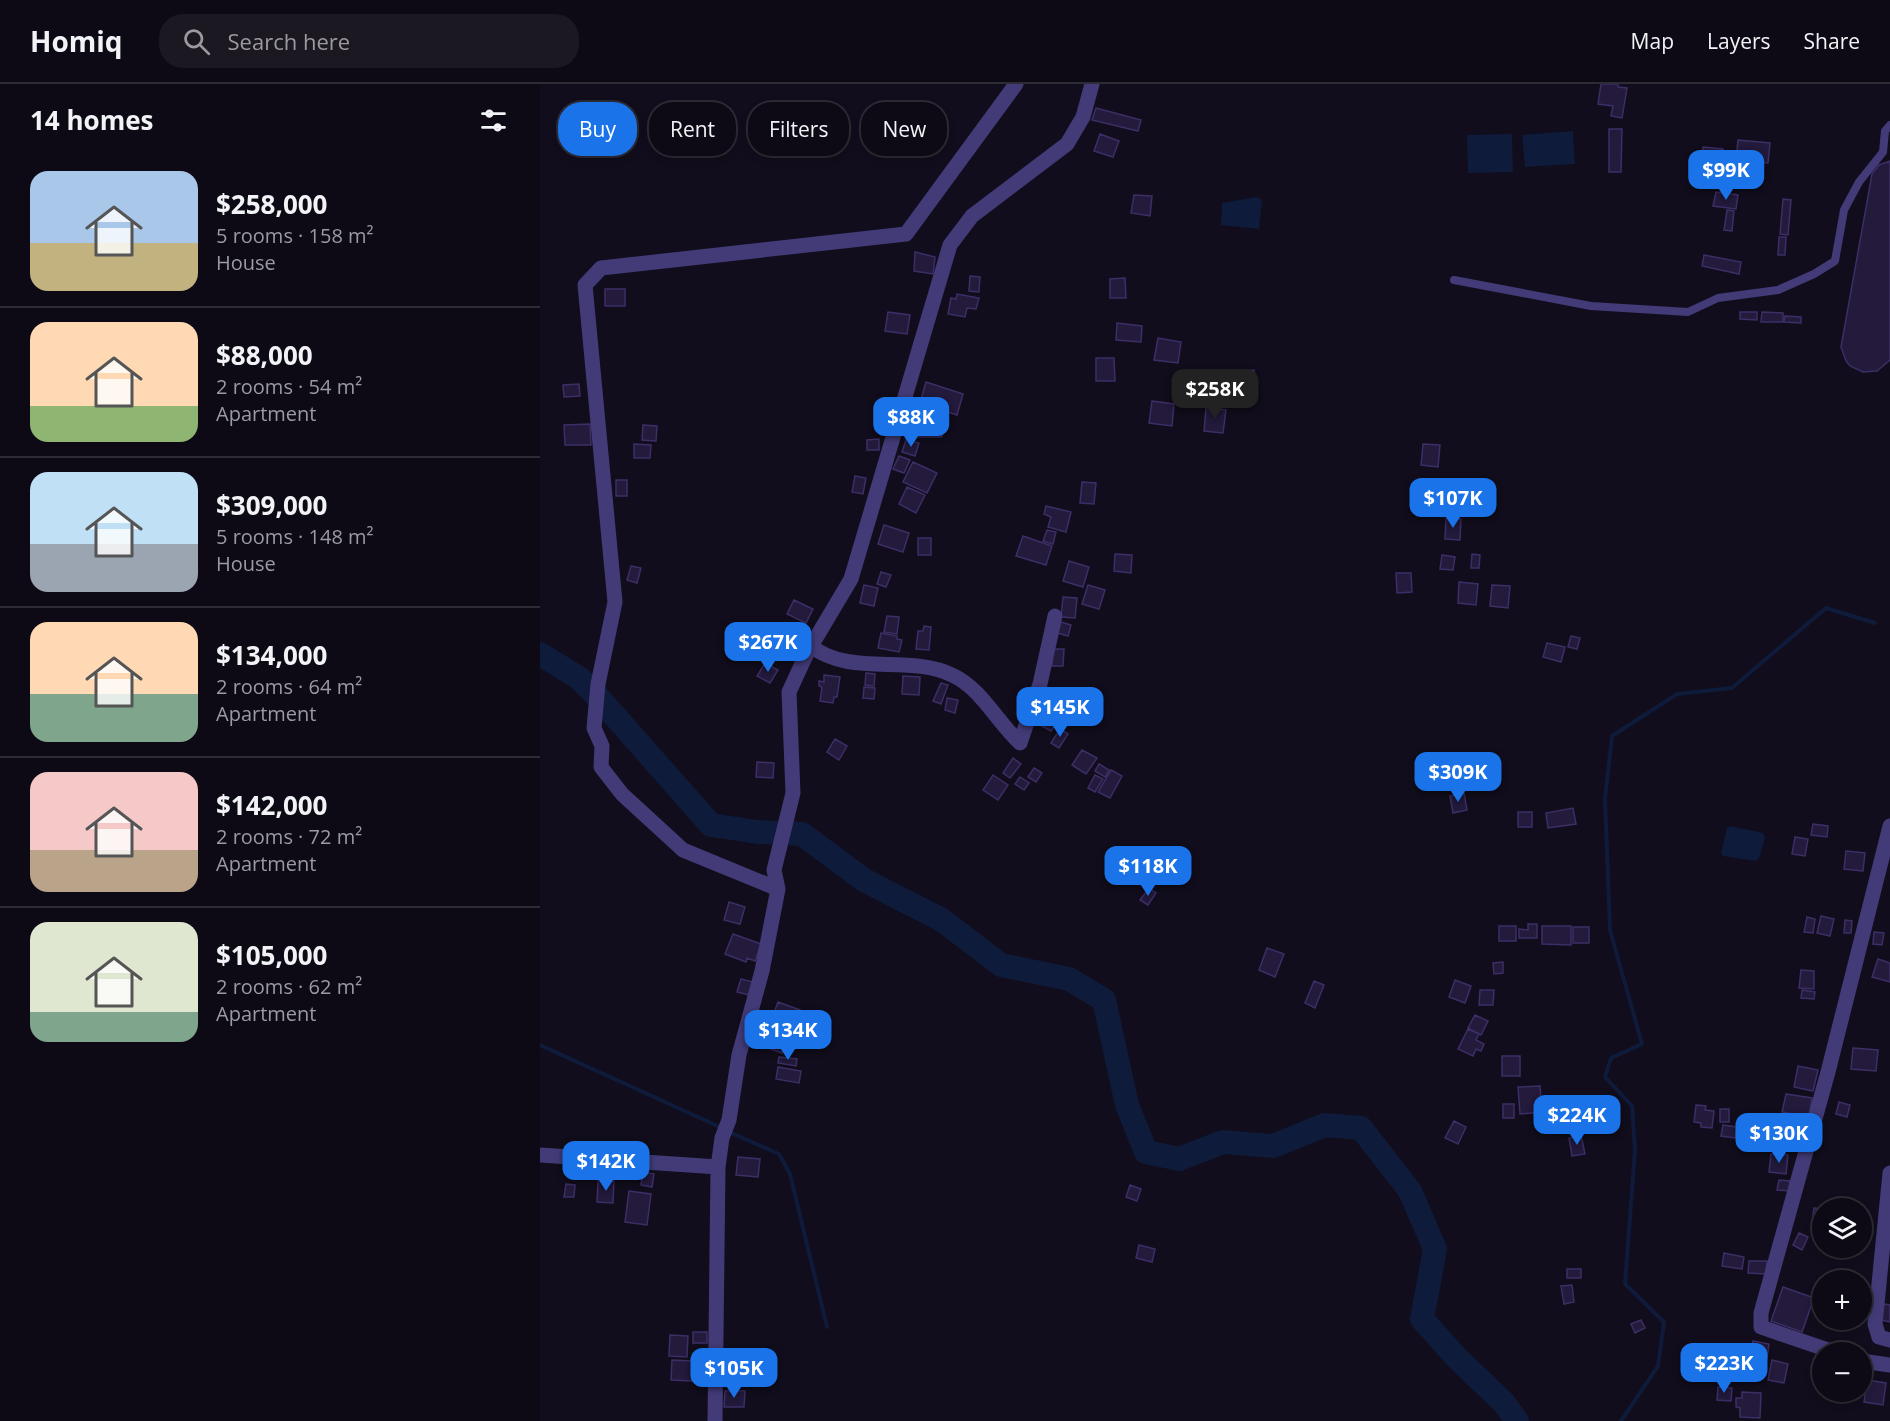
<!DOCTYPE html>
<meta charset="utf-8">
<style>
body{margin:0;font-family:"Open Sans",sans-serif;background:#1b1822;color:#f1f3f6;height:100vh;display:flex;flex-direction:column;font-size:22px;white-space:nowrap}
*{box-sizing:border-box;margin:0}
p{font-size:20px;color:#9a9aa0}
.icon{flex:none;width:33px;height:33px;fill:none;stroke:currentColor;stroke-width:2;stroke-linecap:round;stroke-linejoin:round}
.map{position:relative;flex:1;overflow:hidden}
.panel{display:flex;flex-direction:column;background:#0d0a15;width:540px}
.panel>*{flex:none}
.guide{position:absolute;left:18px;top:18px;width:570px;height:54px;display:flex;gap:12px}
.controls{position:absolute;left:1272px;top:1114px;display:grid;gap:12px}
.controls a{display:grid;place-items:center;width:60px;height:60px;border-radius:50%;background:#0d0a15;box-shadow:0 3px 9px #0003,0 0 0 2px #2d2b34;font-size:30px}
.price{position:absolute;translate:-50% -51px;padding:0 14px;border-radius:12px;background:#1a73e8;color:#fff;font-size:20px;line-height:39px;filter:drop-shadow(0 2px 3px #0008)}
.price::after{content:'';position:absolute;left:50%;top:36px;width:18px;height:14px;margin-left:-9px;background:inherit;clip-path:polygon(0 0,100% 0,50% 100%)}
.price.selected{background:#222;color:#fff}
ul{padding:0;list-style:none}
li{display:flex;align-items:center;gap:18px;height:150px;padding:0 30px}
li+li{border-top:2px solid #2d2b34}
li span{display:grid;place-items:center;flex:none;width:168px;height:120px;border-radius:18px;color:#555}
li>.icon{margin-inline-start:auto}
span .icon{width:72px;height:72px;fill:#fffc;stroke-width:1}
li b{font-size:26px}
h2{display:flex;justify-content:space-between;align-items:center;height:72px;padding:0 30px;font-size:26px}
.chip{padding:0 21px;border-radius:24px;background:#0d0a15;box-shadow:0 3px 9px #0003,0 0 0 2px #2d2b34;font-size:21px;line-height:54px}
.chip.selected{background:#1a73e8;color:#fff}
header{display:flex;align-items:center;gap:36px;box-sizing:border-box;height:84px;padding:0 30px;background:#0d0a15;border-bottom:2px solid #2d2b34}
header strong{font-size:28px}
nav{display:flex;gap:33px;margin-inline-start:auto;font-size:21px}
.search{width:420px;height:54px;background:#1b1822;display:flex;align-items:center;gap:15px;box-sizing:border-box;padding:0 21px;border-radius:24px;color:#9a9aa0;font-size:22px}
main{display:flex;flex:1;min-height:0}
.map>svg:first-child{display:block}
.water{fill:#0e1b3a}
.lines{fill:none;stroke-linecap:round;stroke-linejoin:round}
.stream{stroke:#0e1b3a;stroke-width:4}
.river{stroke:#0e1b3a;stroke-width:24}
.building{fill:#231a3c;stroke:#3d2e66;stroke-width:1.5}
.service{stroke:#423b78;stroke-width:8}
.minor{stroke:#423b78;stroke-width:15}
</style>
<header>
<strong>Homiq</strong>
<div class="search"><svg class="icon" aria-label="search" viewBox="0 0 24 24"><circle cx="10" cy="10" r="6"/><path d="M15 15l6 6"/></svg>Search here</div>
<nav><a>Map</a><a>Layers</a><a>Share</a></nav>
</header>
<main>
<section class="panel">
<h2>14 homes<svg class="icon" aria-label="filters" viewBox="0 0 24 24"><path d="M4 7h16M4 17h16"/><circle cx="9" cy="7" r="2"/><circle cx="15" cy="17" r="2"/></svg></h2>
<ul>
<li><span style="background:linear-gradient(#a9c7e8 60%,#c2b280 0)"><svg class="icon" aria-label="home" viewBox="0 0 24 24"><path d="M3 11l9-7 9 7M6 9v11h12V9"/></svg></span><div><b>$258,000</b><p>5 rooms · 158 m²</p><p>House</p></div></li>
<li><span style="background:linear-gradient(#ffd9b3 70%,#8fb573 0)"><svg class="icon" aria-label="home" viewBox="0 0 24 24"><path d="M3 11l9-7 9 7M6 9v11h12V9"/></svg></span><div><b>$88,000</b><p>2 rooms · 54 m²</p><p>Apartment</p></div></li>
<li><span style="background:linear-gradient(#bfe0f5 60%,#9aa5b1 0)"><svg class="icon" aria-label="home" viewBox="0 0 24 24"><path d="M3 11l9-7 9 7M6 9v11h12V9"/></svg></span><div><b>$309,000</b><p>5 rooms · 148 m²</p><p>House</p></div></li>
<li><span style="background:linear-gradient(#ffd9b3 60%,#7fa58c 0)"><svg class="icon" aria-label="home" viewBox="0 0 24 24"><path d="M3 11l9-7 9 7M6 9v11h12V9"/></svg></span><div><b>$134,000</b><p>2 rooms · 64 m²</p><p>Apartment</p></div></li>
<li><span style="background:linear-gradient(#f6c9c9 65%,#b9a48a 0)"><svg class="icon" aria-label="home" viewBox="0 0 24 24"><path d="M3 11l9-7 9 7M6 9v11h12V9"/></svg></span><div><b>$142,000</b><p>2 rooms · 72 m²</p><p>Apartment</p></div></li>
<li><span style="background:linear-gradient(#dfe7d0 75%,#7fa58c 0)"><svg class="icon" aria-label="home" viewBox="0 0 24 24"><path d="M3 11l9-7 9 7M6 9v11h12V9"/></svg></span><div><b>$105,000</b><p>2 rooms · 62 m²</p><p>Apartment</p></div></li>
</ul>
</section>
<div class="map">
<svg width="1350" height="1337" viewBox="0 0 1350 1337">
<rect width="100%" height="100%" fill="#110d1c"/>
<path class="water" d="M1033,47L1035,80L985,83L982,51Z
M972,50L973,88L928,89L927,51Z
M717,113L722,116L719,145L681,141L682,119Z
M1190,742L1223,749L1225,753L1220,772L1216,777L1183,772L1181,769L1187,744Z"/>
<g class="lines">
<path class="stream" d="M0,961L182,1044
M189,1048L239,1070L250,1090L287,1243
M1081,1337L1118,1282L1124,1238L1085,1200L1095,1066L1092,1022L1065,993L1071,974L1102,960L1070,846L1065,715L1072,652L1137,610L1192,604L1286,524L1335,539"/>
<path class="river" d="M0,570L39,594L58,613L171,741L218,748L262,750L324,796L402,836L461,881L529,895L564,916L587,1021L606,1068L639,1075L683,1058L733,1062L785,1041L821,1044L870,1107L895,1165L882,1235L916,1273L964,1319L977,1337"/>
</g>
<path class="building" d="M1061,0H1078V3L1087,4L1082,34L1071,32L1073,22L1058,20Z
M556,24L601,36L598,47L552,36Z
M1069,45H1082L1081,88H1069Z
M560,50L579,57L573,73L554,67Z
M1198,56L1230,59L1228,79L1196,76Z
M1163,63L1183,65L1180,84L1161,82Z
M1350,77V276L1337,287L1323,288L1310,282L1306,277L1301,263L1332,90L1339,81Z
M1157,85L1176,87L1175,103L1156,102Z
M1176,108L1198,111L1196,125L1173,122Z
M594,111L612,112L610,132L591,129Z
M1243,115L1251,116L1248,151L1240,150Z
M1187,126L1194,127L1192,147L1184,146Z
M1239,153H1246L1245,171H1238Z
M375,168L395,173L393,190L374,187Z
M1164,171L1201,178L1199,190L1162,182Z
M430,192L440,193L439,208L429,207Z
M585,194L586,214H570V195Z
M65,205H85V222H65Z
M417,210L439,214L436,225L427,224L425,233L408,230L411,214L416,215Z
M348,228L370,231L367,250L345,247Z
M1200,228H1217V236L1200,235Z
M1222,228L1243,229V238H1221Z
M1245,232L1261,233V239L1244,238Z
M577,239L602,242L601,258L576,256Z
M618,254L641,258L638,279L614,276Z
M556,274H574L575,297H556Z
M714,286L716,303L707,304L705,287Z
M386,298L423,310L417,331L380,319Z
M39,300L40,312L24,313L23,301Z
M612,317L634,320L632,342L609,339Z
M666,324L686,326L683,349L664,347Z
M375,329H402V353H374Z
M50,340L51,361H25L24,341Z
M103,341L117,342L116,357L102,356Z
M339,355V366H327V356Z
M366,356L379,359L375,372L362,368Z
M94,360L111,361L110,374H94Z
M883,360L900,361L898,383L881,381Z
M359,372L370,376L364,389L353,385Z
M373,378L397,389L387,409L363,398Z
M315,392L326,394L323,410L312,408Z
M76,396H87V412H76Z
M542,398L556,399L554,420L540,419Z
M367,403L385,411L376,429L359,420Z
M506,422L531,428L526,448L508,443L511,433L504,430Z
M906,434L921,435L920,456L905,455Z
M344,441L369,449L363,468L338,460Z
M507,446L516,448L513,460L503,457Z
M483,452L512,462L506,481L476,472Z
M378,454H391V471H378Z
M575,470L592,471L591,489L574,487Z
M932,470L940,471L939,484H931Z
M902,471L915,473L913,486L900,485Z
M529,477L549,483L543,503L523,497Z
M91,482L101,484L97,499L87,496Z
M341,488L351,491L346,503L337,500Z
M856,489H871L872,508L857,509Z
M919,498L938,500L936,521L918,519Z
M324,501L338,504L334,522L320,519Z
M548,501L565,506L559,525L542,520Z
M952,501L970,502L968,524L950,522Z
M523,513L537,514L535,534L521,533Z
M254,516L273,525L266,539L247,530Z
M347,532L359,533L357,550L344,548Z
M521,538L531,541L528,552L517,549Z
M232,539L251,550L248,556L243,553L236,564L223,556Z
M384,542L391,543L389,566L376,565L378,547H383Z
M341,549L357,552V555L362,556L359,568L338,564Z
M1031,552L1040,554L1037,565L1028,563Z
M1007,559L1025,563L1021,578L1003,573Z
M513,565H524L523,582H512Z
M225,579L238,586L230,599L217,592Z
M326,589L335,590L334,602L325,601Z
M284,591L300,593L297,613H294L293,619L280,617L282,603L279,602V597L284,598Z
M363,592L380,593L379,611L362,610Z
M401,599L408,601L401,620L393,617Z
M324,603L335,604L334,615L323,614Z
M407,614L418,616L415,629L405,626Z
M504,634L515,641L511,647L500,641Z
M520,645L528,650L519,664L511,659Z
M295,655L307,662L299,676L287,668Z
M542,666L557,674L546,690L532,681Z
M473,674L481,680L470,694L463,689Z
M217,678L234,679L233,694L216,693Z
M559,680L569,686L565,693L555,687Z
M494,684L502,689L496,698L488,693Z
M571,686L582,692L570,714L558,708Z
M453,691L468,701L458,716L443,706Z
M555,691L563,695L555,708L548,704Z
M480,693L489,699L484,706L475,700Z
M924,709L927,726L913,729L910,712Z
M1033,724L1036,740L1008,744L1006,729Z
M978,728H992V743H978Z
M1273,740L1288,742L1287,753L1271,751Z
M1255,753L1268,755L1265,772L1252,770Z
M1306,767L1325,769L1323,787L1304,785Z
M609,804L616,809L608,821L600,816Z
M189,818L205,823L200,840L184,836Z
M1281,832L1294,835L1290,852L1277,849Z
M1267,833L1275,835L1273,849L1264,848Z
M1305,836L1312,837L1311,849H1304Z
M988,840H997V854H979V845L988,846Z
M959,842H976V857H959Z
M1002,842H1031V861L1002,860Z
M1033,843H1049V859H1033Z
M1334,848L1344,849L1342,861L1333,860Z
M193,850L221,860L215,877L207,874L206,878L185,870Z
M727,864L744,870L735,893L719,886Z
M1338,875L1350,879V898L1332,893Z
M963,878V889L954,890L953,879Z
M1261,886L1274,887V905L1259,904Z
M201,895L213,898L209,911L197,908Z
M915,896L931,902L925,919L909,913Z
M774,897L784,901L775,924L765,919Z
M940,906H954L953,921H939Z
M1262,906L1275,908L1274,915L1261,914Z
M238,918L260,926L253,948L230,940Z
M935,931L948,937L941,951L928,944Z
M928,945L939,950L936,956L944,960L941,967L936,965L933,972L918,965Z
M228,950L246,956L242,969L219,961L222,952L227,954Z
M1313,964L1338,966L1336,987L1311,985Z
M962,972H980V992H962Z
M239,973L257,975L256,982L238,979Z
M1258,982L1278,986L1273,1007L1254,1003Z
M238,983L261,987L259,999L236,995Z
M1000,1002L1002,1028L980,1030L978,1003Z
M1246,1010L1272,1014L1269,1033L1242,1028Z
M1299,1018L1310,1021L1307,1033L1296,1030Z
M963,1020H974V1034H963Z
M1156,1021L1166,1022L1165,1026L1174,1027L1172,1044L1161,1043V1039L1154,1038Z
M1180,1025H1189V1038H1180Z
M914,1037L926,1043L918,1060L905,1054Z
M1183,1041L1197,1043L1195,1054L1181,1052Z
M1041,1051L1045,1070L1032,1072L1029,1054Z
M1231,1070L1248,1071L1246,1090L1229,1088Z
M198,1073L220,1075L218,1093L196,1091Z
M103,1088L114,1090L112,1103L101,1101Z
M1239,1096L1250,1097L1249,1107L1237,1106Z
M58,1097H74L73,1119L57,1118Z
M26,1100L35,1101L34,1113H24Z
M590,1101L601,1105L597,1117L586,1113Z
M89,1107L111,1110L107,1141L85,1138Z
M1274,1124L1282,1125V1146L1271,1144Z
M1259,1149L1268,1153L1262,1166L1253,1161Z
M599,1161L615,1165L612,1178L596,1174Z
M1184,1169L1204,1173L1202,1185L1182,1182Z
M1209,1177H1227L1226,1190L1208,1189Z
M1027,1185H1041V1194H1027Z
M1032,1201L1034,1218L1024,1220L1021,1202Z
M1243,1203L1274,1214L1262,1248L1231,1237Z
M1344,1220L1350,1221V1238L1341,1236Z
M1101,1236L1105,1244L1095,1249L1091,1240Z
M153,1248H167V1259H153Z
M130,1251L148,1252L147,1273L129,1272Z
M1213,1257L1229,1260L1226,1280L1210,1278Z
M132,1276L153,1277L152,1297L131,1296Z
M1232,1276L1248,1280L1244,1299L1228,1296Z
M1327,1296L1346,1299L1343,1321L1324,1318Z
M1178,1303L1192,1304L1191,1317L1177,1316Z
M185,1307H205L204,1323H184Z
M1202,1308L1221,1309L1220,1334L1200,1333V1324L1196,1323V1314H1202Z"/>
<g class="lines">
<path class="service" d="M914,196L1051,222L1148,228L1178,214L1238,206L1274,190L1295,177L1304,126L1319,98L1343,68L1345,47L1350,41"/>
<path class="minor" d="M271,562C310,593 369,570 412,591C441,604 457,638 480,659L500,600L515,532
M238,805L143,766L82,710L61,683L62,662L54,644L58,600L75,518L45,201L61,184L366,150L476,0
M0,1071L178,1083
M1350,1089L1335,1240L1339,1253L1350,1256
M1297,1269L1221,1243V1229L1288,988L1350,742
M1322,1277L1350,1281
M175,1337L178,1083L182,1054L189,1036L199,971L222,887L238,805L234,786L253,709L249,608L267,569L311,495L410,161L432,132L527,60L543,33L552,0"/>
</g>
</svg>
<div class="controls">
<a><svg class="icon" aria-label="layers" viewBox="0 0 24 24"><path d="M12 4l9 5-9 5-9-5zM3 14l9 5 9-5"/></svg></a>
<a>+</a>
<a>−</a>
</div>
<b class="price" style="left:1186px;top:117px">$99K</b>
<b class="price selected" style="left:675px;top:336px">$258K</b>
<b class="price" style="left:371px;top:364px">$88K</b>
<b class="price" style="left:913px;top:445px">$107K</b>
<b class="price" style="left:228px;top:589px">$267K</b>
<b class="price" style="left:520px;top:654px">$145K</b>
<b class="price" style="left:918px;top:719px">$309K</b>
<b class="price" style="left:608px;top:813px">$118K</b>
<b class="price" style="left:248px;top:977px">$134K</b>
<b class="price" style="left:1037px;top:1062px">$224K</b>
<b class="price" style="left:1239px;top:1080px">$130K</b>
<b class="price" style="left:66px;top:1108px">$142K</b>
<b class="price" style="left:1184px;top:1310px">$223K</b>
<b class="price" style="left:194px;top:1315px">$105K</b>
<div class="guide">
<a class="chip selected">Buy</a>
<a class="chip">Rent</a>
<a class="chip">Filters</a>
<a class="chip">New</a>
</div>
</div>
</main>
